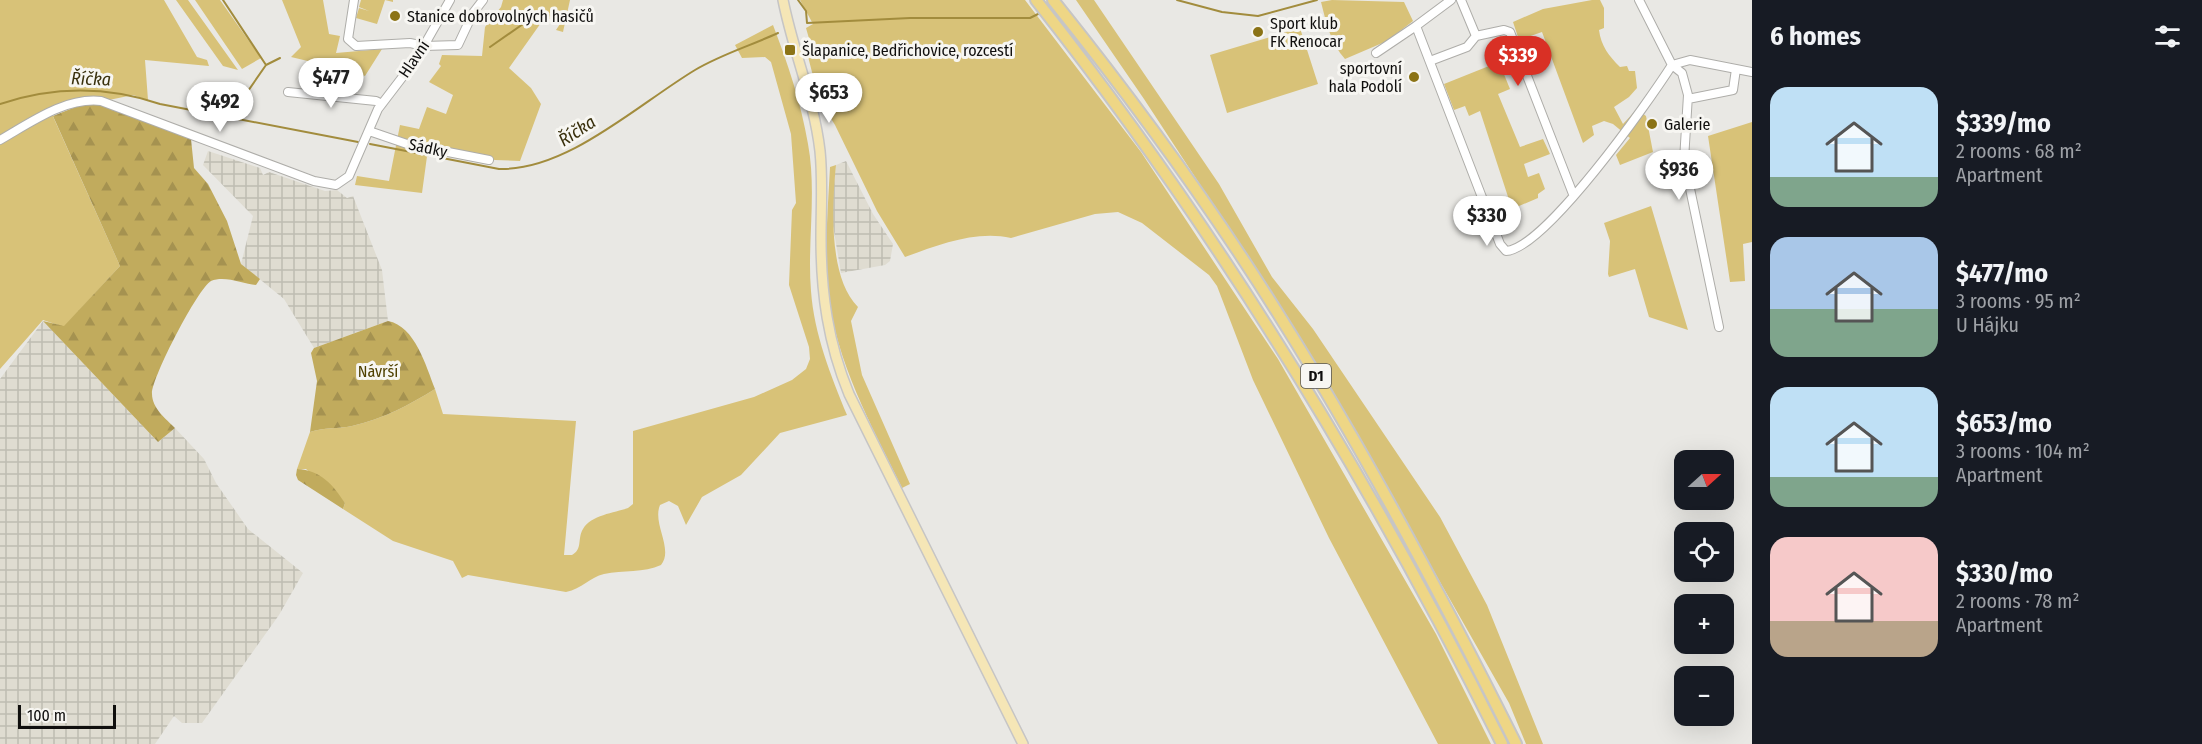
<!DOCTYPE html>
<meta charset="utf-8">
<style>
body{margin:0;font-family:"Fira Sans Condensed",sans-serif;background:#20242c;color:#f1f3f6;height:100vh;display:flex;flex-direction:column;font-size:22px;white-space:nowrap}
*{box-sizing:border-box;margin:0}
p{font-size:20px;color:#9ea1a6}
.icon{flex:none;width:33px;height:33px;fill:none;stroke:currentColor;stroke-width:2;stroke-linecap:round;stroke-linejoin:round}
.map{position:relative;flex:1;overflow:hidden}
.sheet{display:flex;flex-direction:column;background:#171b24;width:450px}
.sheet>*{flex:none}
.needle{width:39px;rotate:69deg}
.fabs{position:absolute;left:1674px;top:450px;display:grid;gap:12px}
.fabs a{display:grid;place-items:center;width:60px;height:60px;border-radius:12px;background:#171b24;box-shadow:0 6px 24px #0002;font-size:30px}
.scale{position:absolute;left:18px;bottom:15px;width:98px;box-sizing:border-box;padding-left:6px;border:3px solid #100f0e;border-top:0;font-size:16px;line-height:21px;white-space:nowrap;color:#100f0e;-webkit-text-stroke:4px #f7f6f2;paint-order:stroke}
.price{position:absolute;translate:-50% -51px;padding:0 14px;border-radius:21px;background:#fff;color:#222;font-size:20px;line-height:39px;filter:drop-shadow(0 2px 3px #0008)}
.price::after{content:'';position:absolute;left:50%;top:36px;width:18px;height:14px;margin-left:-9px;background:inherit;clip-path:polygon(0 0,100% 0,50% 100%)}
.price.current{background:#d93025;color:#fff}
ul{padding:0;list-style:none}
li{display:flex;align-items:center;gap:18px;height:150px;padding:0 18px}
li span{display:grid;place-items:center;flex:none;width:168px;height:120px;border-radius:18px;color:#555}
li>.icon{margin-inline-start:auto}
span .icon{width:72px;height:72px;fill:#fffc;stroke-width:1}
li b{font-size:26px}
h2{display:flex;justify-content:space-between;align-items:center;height:72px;padding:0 18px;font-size:26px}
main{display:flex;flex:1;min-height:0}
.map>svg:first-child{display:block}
.industrial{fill:url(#industrial-grid)}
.green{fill:#d8c278}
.forest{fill:url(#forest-firs)}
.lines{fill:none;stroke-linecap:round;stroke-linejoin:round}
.stream{stroke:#a28c3d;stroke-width:2}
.minor-casing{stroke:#aeada9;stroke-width:10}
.major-casing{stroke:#c6c5c5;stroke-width:12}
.highway-casing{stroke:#c6c5c5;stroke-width:14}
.minor{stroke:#fff;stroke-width:8}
.major{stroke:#f5e6b6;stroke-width:9}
.highway{stroke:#eed685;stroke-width:10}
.poi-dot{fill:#8b7316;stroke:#f7f6f2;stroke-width:2}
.labels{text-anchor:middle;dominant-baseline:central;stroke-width:6;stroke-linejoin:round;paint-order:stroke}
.shield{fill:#f7f6f2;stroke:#555452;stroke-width:1.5}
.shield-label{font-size:15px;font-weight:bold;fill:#100f0e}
.poi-label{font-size:16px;fill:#100f0e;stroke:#f7f6f2;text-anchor:start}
.street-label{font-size:16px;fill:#100f0e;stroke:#f7f6f2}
.park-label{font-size:16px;fill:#4f4000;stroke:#f7f6f2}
.water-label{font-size:18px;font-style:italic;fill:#3a310e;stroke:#f7f6f2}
</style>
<main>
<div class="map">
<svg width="1752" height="744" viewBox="0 0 1752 744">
<defs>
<pattern id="industrial-grid" width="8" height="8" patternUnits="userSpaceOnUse" patternTransform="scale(1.5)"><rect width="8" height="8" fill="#dfdcd1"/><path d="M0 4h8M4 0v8" fill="none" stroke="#bebcb2"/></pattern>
<pattern id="forest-firs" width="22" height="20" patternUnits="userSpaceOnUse" patternTransform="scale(1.5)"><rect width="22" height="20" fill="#c1ab5d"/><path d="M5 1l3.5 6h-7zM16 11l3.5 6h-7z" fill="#a59250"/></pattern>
</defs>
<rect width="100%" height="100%" fill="#e9e8e4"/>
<path class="industrial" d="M208,151L260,168L263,175L269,172L325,191L337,190L347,198L353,196L382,270L388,321L314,348L284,299L241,264L253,216L203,165Z
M846,161L873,214L893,244L890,261L885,265L841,273L831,214L836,165Z
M43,321L158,442L175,428L204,459L216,483L248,529L303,573L279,615L202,723H182L174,716L155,744H0V379Z"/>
<path class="green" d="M0,0H164L197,57L207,60L209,66L145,60L148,100L133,95L51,112L120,266L64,327L43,320L0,369Z
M176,0H188L238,70L223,66Z
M195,0H220L261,58L242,69Z
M282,0H323L329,34L340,36L336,53L382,49L365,76L335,64L333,67L291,57L301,47Z
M361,0H393V2L385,0L377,24L356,18L359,8L369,11L359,7Z
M503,0H570L563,32L556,30L560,24L555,18L543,20L509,68L531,88L541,104L520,161L495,160L428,149L422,193L355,185L357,176L389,181L400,125L419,129L427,107L446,114L453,95L429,82L441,66L439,64L442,55L482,56L485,27L501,7Z
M800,0H1025L1141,152L1278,359L1436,634L1491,744H1438L1329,538L1253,380L1217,286L1209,275L1142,223L1118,212L1095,214L1011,238C976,230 938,245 905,257L877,211L835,125L819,99L805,45L810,42L806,28L813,24Z
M1076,0H1094L1219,184L1272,277L1313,329L1440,517L1487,605L1543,744H1526L1509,703L1305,345L1144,99Z
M1332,0L1404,2L1413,21L1387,41L1345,59C1331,44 1326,22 1321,2Z
M1592,0H1600L1604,8V28L1599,30C1601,46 1609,56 1620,67L1627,66L1629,71H1635L1637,88L1629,97L1614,107L1623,124L1637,109L1646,116L1653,152L1620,165L1616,155L1630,138L1613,124L1604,121L1592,126L1594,135L1583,143L1542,32L1519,40L1513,22L1543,9Z
M773,25C788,64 801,103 808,144C817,192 807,243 811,291C814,334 831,376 847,415L780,433L741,475L702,497L686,525L678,506L669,501L660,505C652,524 674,549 661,565C644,573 623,570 604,574C590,577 582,589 566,592L468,575L462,578L453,561L393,541L343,509L345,503L306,469H297L310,432C324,427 338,429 352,426C383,419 409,405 435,389L443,414L576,421L564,555H572C583,549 577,539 583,529C591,515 614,513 628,508L633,504V431L754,397L792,380L806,369L810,359L809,347L789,285L792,210L796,203L791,134L771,62L765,57L742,58L735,45Z
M1300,28L1318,84L1227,113L1210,55Z
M1499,62L1510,89L1498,94L1520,147L1543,139L1550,154L1524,164L1528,177L1539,173L1545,189L1538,194V198L1512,209L1480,111L1469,116L1465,106L1454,110L1444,84Z
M1752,122V242L1743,244L1745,281L1730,282L1708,136Z
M836,165C832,205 828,277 858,307L851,321L862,375L910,484L902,488C871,424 836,363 828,291C824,250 828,208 830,167Z
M1651,206L1688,330L1649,317L1635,269L1609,277L1608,274L1610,241L1604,223Z"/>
<path class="forest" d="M83,104L104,105L191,139L194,168L208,184L227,221L241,264L260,279L256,285C243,284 225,275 211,281C198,288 151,379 152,394C152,408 166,419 175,428L158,442L43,321L64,326L120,266L53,116Z
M388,321C415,326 426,366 435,389C409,405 383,419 352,426C338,429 324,427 310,432L317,381L311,353L314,348Z
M297,469C321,470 333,485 345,503L343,509L298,480L296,475Z"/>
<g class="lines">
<path class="stream" d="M223,0L266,65
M798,0L806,11L807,23L910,18H1030L1040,13
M1177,0L1222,12L1258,16L1317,0
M490,47L533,17L576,13
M0,104C54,86 107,86 160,104L358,142
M230,117L266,65L280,58
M370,144L499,169C567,171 637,105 695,70C722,54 750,46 778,33"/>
<g class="minor-casing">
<path id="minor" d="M354,0L348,39L356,46L410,43L424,46L458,45L473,13L483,0
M1451,0L1416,26L1500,244L1506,251C1545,249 1649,101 1672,65L1690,60L1752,72
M1461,0L1476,36
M1639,0L1672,65L1682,73L1688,95L1684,160L1719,327
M1376,53L1416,26
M1430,61L1467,47L1476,36L1504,30L1510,32L1573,194
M288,92L376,101L382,104
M1688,99L1733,90L1736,69
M369,131L407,144L489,160
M0,140C30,123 65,97 101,101L314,181L336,185L349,176L378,109L417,58L450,0"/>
</g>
<g class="major-casing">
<path id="major" d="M783,0C793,51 814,99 820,151C823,180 821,209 821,238C821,293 828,343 849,394L1023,744"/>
</g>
<g class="highway-casing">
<path id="highway" d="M1036,0C1218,230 1371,481 1502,744
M1053,0C1135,102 1213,209 1282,320C1368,457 1444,600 1516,744"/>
</g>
<use href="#minor" class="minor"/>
<use href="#major" class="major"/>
<use href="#highway" class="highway"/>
</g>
<g class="poi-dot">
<circle cx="395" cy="16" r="6"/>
<circle cx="1258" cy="32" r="6"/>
<rect x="784" y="44" width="12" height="12" rx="3"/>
<circle cx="1414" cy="77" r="6"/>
<circle cx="1652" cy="124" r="6"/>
</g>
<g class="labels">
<rect class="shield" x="1301" y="364" width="30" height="24" rx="4.5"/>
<g class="shield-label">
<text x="1316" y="376">D1</text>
</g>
<g class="poi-label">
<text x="407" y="16">Stanice dobrovolných hasičů</text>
<text x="1270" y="23">Sport klub<tspan x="1270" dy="18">FK Renocar</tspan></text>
<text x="802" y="50">Šlapanice, Bedřichovice, rozcestí</text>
<text x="1402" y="68" text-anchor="end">sportovní<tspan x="1402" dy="18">hala Podolí</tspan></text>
<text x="1664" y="124">Galerie</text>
</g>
<g class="street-label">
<text transform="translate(414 59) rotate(-56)">Hlavní</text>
<text transform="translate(428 148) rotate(12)">Sádky</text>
</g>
<g class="park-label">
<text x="378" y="371">Návrší</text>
</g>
<g class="water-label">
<text transform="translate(91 79) rotate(2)">Říčka</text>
<text transform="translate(577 131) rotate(-33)">Říčka</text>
</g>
</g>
</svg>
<div class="fabs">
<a><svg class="needle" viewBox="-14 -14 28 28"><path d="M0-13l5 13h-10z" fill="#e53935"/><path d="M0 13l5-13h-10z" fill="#9ea1a6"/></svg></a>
<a><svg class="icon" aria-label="locate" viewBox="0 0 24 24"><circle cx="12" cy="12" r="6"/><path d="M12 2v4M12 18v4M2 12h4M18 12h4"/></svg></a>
<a>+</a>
<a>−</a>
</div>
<div class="scale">100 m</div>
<b class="price current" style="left:1518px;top:87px">$339</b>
<b class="price" style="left:331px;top:109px">$477</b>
<b class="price" style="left:829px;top:124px">$653</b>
<b class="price" style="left:220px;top:133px">$492</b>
<b class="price" style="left:1679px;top:201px">$936</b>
<b class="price" style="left:1487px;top:247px">$330</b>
</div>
<section class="sheet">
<h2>6 homes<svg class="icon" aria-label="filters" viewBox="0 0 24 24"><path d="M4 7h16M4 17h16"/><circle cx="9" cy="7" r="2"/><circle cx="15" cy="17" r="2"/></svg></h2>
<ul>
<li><span style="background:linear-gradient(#bfe0f5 75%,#7fa58c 0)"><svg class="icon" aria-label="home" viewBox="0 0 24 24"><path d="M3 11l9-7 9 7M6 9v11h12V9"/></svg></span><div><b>$339/mo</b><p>2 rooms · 68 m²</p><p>Apartment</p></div></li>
<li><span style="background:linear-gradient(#a9c7e8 60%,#7fa58c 0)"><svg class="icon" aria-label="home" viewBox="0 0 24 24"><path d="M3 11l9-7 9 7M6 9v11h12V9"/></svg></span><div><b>$477/mo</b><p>3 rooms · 95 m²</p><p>U Hájku</p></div></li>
<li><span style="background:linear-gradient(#bfe0f5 75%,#7fa58c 0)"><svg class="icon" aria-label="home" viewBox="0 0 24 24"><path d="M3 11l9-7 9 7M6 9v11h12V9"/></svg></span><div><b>$653/mo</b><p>3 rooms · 104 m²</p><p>Apartment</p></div></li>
<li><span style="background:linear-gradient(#f6c9c9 70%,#b9a48a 0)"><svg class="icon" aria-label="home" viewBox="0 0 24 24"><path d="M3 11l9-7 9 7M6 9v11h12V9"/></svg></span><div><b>$330/mo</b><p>2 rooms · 78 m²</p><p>Apartment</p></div></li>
</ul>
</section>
</main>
